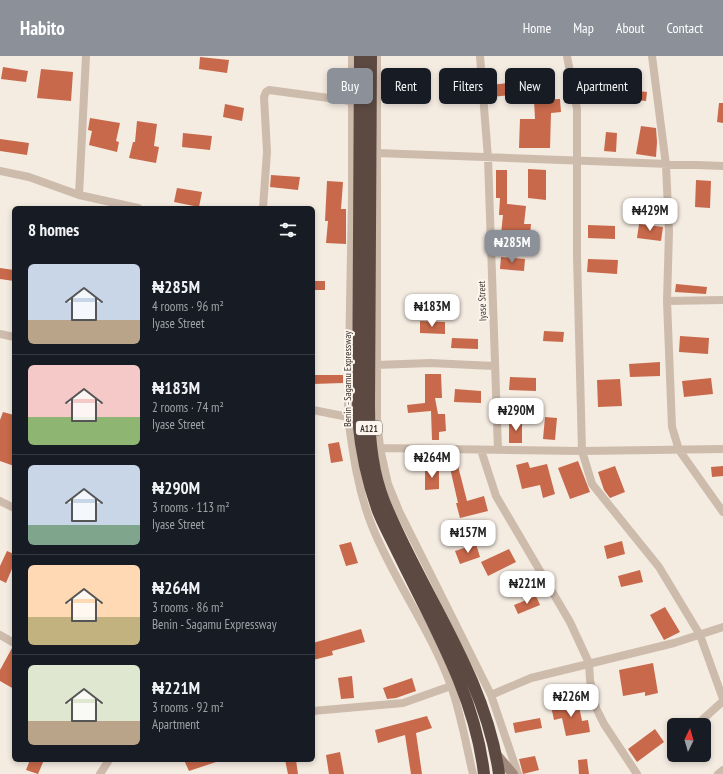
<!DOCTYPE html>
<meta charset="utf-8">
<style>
body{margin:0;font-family:"PT Sans Narrow",sans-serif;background:#242831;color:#f1f3f6;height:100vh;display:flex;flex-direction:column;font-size:15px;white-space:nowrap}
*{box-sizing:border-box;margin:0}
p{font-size:13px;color:#9ea1a6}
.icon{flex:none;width:22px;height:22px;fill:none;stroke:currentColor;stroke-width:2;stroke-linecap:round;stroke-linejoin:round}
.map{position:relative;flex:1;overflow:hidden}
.drawer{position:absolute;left:12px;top:150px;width:303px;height:556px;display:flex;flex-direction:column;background:#171b24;border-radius:6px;box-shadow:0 2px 6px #0003}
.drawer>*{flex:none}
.guide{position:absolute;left:327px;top:12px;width:336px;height:36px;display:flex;gap:8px}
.needle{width:26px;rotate:5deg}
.controls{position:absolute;left:667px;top:662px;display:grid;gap:8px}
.controls a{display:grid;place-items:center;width:44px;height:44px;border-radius:6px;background:#171b24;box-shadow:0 2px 6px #0003;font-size:20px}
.price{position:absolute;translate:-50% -34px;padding:0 9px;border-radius:8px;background:#fff;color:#222;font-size:13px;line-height:26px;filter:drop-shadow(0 1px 2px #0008)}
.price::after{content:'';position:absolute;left:50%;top:24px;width:12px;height:9px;margin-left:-6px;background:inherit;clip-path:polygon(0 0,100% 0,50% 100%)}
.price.current{background:#8c9099;color:#fff}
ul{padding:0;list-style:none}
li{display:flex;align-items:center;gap:12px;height:100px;padding:0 16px}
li+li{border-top:1px solid #363941}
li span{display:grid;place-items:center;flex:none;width:112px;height:80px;border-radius:6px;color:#555}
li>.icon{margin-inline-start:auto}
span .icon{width:48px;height:48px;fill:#fffc;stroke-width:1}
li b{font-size:17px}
h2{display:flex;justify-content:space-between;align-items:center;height:48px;padding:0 16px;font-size:17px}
.pill{padding:0 14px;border-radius:6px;background:#171b24;box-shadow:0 2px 6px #0003;font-size:14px;line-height:36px}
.pill.current{background:#8c9099;color:#fff}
header{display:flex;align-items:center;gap:24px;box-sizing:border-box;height:56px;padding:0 20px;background:#8c9099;color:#fff}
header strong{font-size:19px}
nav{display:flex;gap:22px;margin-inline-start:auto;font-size:14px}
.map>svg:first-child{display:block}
.building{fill:#c8694b}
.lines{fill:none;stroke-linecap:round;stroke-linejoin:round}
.street{stroke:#cdbbac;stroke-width:8}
.secondary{stroke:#a18a7d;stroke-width:10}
.highway{stroke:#5c4a42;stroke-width:12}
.labels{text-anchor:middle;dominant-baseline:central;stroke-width:4;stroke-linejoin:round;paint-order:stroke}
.shield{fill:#fbf5ee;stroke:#756b66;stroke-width:1}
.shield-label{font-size:9px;font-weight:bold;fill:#3b302b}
.street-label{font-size:10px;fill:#3b302b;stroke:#fbf5ee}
</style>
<header>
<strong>Habito</strong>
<nav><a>Home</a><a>Map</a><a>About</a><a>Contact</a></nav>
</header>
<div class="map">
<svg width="723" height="718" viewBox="0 0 723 718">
<rect width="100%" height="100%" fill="#f4ebe1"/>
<path class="building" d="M200,1L229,4L227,17L199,13Z
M3,11L28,15L26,26L1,23Z
M41,13L73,16L71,45L37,42Z
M517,26L519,38L492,41L491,29Z
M581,32L620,36V33L647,36L646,45L610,41V45L580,42Z
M560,43L561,56L551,57L550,92H519L520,63H535L534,44Z
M719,47H723V67L717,66Z
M225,48L244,52L242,65L223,61Z
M90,62L120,67L116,85L119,86L117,96L89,89L92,75L88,74Z
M137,65L157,68L154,90L159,91L156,107L129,102L133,86H135Z
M641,70L656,72L657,86L656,101L636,98Z
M606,76L617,77L616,96L604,95Z
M183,77L212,80L210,94L182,91Z
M0,83L29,87L27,99L0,95Z
M528,113L546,114V144L528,142Z
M496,114H507V148L526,150L524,168H531L530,180L501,178L503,159H499L500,142H496Z
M271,119L300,121L298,134L270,131Z
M696,124L711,125L710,152L695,151Z
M327,125L343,126L341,153H346V188L326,187L328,165H325Z
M177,132L202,136L199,151L174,146Z
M639,168L663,171L661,185L637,182Z
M588,169L615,170V183L588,182Z
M501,201L525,203L524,215L500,213Z
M588,203L618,204L617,218L587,216Z
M0,212L14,214V225L0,223Z
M313,225H325V234H313Z
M676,228L707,231L706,238L675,236Z
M420,265L445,266V278L420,277Z
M544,275L564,276L563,286L543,285Z
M680,280L709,282L708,298L679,296Z
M452,282L478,283V293L451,292Z
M660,306V320L630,321L629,308Z
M425,318H441L442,342H435L438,358H445L446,375L439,376V384H432L431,355L408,357L407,349L425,347Z
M313,319H343V327L313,328Z
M510,321L536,322V335L509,334Z
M711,322L713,338L684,341L682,325Z
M620,323L622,350L598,351L597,324Z
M455,333L481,335V347L454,346Z
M3,356L14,359V410L0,405V364Z
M545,361L557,362L555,384L543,383Z
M509,366H522V387H509Z
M339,386L343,405L331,407L328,388Z
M578,405L590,436L570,443L558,412Z
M528,406L530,412L547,408L555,438L543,442L540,429L522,433L516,409Z
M458,410L467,445L484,440L488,455L460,462L456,447H458L450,412Z
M615,410L625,436L610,442L604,434L598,416Z
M723,410V420L712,421L711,411Z
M425,413H439V433L425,434Z
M622,485L625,498L607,503L604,490Z
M351,486L358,507L346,510L339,489Z
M476,488L480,501L460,508L455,495Z
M509,493L516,506L488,520L481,506Z
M7,495L14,498V508L6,527L0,524V510Z
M640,514L643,526L621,531L618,520Z
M536,540L540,549L518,558L514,549Z
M665,551L680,576L664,584L650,559Z
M361,573L365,586L332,595L333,599L313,604V587Z
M12,592H14V633L0,625V614Z
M653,607L658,637L645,640V636L623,640L619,614Z
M352,620L354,642L341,643L338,622Z
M412,622L416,635L396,642L387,643L383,632Z
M578,645L582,665L588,664L590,676L566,680L562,662L554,664L551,650Z
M427,660L432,672L416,677L422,718H411L405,679L378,687L375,674Z
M540,662L542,672L515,677L513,667Z
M655,673L664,686L637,706L628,693Z
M340,696L344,718H329L326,699Z
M535,700L539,714L523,718L519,703Z
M587,703L589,718H579L578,704Z
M30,704H44L38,718L26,714Z
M184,704H218L219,705L189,715Z
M285,704H296L298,718H288Z"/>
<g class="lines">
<path class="street" d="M352,0V141L348,361C353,398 358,435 372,470C394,525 431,574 451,630C461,658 466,689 473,718
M377,0V362L380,392L388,428L399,455L491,639L518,718
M480,0L488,102L498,394
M567,0L577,53V200L582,395L592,428L659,511L700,579L723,643L722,646L701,665
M652,0L666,109L669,176L667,245L672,371L679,394L723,456
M377,97L723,110
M0,115L29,121L79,139L138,152
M79,139L86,0
M263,152L267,96L264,41L266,36L269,34L351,45
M667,245L723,244
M0,278L14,281
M376,309L430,307L494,310
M313,354L348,361
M380,392L582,395L723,393
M481,394L496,440L570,566L589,607L590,624L596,652L604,668L637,718
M0,445L14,452
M0,579L14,587
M491,639L531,622L674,587L723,571
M313,655L403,647L451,630
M100,718L109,704
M718,718L723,714"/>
<path class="secondary" d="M495,697L513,718"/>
<path class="highway" d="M360,0L358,363C361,395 367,425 378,455C384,470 392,484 399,499C433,569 475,639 484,718
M371,0L369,350C369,382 372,415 384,445C421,537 485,618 499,718"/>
</g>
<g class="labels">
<rect class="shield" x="356" y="365" width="26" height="14" rx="3"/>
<g class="shield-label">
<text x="369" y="372">A121</text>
</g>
<g class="street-label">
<text transform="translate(482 245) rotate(-92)">Iyase Street</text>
<text transform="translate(347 323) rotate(-90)">Benin - Sagamu Expressway</text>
</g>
</g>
</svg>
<div class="controls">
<a><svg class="needle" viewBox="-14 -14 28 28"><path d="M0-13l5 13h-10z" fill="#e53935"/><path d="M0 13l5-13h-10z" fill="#9ea1a6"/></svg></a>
</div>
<b class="price" style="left:650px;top:176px">₦429M</b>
<b class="price current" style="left:512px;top:208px">₦285M</b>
<b class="price" style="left:432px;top:272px">₦183M</b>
<b class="price" style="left:516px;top:376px">₦290M</b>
<b class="price" style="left:432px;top:423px">₦264M</b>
<b class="price" style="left:468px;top:498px">₦157M</b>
<b class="price" style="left:527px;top:549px">₦221M</b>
<b class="price" style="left:571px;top:662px">₦226M</b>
<div class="guide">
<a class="pill current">Buy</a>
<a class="pill">Rent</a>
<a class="pill">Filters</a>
<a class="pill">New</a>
<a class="pill">Apartment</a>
</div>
<section class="drawer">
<h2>8 homes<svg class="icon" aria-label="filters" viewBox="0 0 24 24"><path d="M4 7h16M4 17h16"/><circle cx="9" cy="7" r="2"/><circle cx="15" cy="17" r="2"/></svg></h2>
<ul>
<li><span style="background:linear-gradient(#c9d6e8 70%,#b9a48a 0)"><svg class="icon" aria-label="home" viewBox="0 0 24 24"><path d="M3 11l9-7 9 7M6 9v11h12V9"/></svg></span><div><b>₦285M</b><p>4 rooms · 96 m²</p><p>Iyase Street</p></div></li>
<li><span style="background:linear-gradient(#f6c9c9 65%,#8fb573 0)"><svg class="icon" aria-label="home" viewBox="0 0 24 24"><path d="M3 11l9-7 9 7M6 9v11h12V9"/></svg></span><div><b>₦183M</b><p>2 rooms · 74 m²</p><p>Iyase Street</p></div></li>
<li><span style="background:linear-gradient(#c9d6e8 75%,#7fa58c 0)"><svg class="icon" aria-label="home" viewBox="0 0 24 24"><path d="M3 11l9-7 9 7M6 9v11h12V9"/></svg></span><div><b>₦290M</b><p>3 rooms · 113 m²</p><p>Iyase Street</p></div></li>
<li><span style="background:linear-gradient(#ffd9b3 65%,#c2b280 0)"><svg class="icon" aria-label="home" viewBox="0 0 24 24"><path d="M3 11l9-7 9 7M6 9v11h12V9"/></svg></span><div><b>₦264M</b><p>3 rooms · 86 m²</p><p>Benin - Sagamu Expressway</p></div></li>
<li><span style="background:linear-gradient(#dfe7d0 70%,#b9a48a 0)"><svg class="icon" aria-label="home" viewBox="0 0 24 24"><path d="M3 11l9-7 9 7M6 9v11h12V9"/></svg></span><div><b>₦221M</b><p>3 rooms · 92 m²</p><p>Apartment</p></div></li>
</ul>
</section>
</div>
